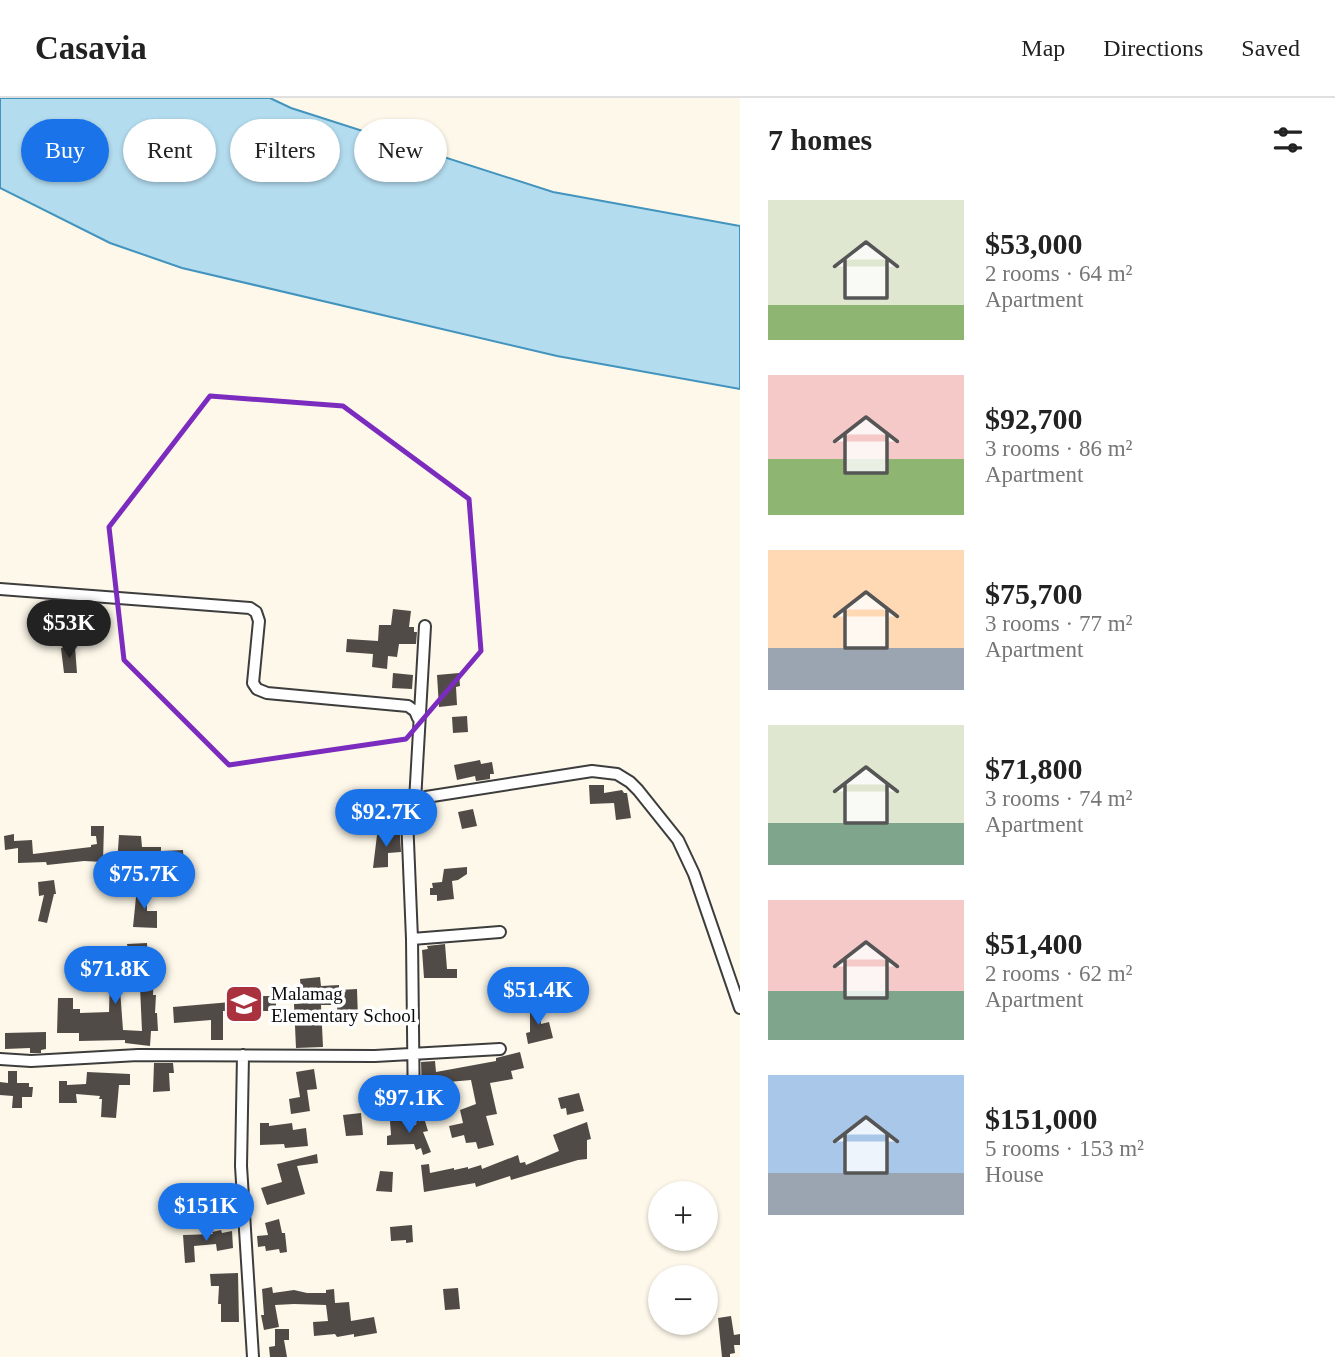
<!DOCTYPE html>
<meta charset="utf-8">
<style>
body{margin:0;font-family:"Times New Roman",serif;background:#f2f2f2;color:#222;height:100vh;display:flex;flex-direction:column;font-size:26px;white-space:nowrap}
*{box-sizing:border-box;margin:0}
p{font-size:23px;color:#767676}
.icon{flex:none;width:38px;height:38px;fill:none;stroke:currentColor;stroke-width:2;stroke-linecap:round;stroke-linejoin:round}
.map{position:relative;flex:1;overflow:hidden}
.details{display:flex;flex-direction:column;background:#fff;width:595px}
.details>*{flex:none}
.guide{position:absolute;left:21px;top:21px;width:612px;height:63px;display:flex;gap:14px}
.buttons{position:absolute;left:648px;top:1083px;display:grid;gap:14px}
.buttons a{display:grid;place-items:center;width:70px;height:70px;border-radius:50%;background:#fff;box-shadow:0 2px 5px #0004;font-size:35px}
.price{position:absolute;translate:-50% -60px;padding:0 16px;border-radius:24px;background:#1a73e8;color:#fff;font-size:23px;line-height:46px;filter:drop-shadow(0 2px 4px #0008)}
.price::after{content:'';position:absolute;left:50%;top:42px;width:21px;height:16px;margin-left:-10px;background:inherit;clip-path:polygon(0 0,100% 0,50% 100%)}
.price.current{background:#222;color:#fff}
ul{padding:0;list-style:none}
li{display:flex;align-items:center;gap:21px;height:175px;padding:0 28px}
li span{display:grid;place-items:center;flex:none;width:196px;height:140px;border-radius:0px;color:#555}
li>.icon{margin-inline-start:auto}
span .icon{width:84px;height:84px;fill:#fffc;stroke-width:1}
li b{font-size:30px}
h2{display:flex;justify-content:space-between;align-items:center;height:84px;padding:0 28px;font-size:30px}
.chip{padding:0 24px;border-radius:32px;background:#fff;box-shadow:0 2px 5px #0004;font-size:24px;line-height:63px}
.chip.current{background:#1a73e8;color:#fff}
header{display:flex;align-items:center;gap:42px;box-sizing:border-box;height:98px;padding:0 35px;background:#fff;border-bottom:2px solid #e0e0e0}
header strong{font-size:33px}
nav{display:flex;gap:38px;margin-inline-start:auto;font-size:24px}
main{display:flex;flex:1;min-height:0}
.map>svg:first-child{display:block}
.water{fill:#b3dcef;stroke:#4294be;stroke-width:2}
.building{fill:#514b47}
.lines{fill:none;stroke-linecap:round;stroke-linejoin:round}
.minor-casing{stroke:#3d3d3d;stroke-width:14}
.minor{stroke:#fff;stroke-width:10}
.marked{fill:none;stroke:#7b2cbf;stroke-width:5;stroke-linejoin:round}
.labels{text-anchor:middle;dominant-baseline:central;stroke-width:7;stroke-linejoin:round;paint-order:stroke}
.poi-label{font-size:19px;fill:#0a0a0a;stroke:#fff;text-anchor:start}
</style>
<header>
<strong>Casavia</strong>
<nav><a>Map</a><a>Directions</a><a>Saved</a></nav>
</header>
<main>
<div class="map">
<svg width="740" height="1259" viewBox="0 0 740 1259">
<rect width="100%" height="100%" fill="#fdf8e9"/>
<path class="water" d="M0,0H270L291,10L553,94L740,128V291L557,258L182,170L110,145L0,90Z"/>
<path class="building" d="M393,511L411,513L409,529H414V534H417L416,546H399L397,559L388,558L387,571L372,569L373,556L346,554L347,541L378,543L379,527H391Z
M75,549L77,575H64L61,550Z
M393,575L413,577L412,591L392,590Z
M459,575L460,588L456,589L457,607L439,609L437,577Z
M467,618L468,634L453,635L452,619Z
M480,662L481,666L492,664L494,676H490V681L476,683L475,678L457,682L454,667Z
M589,687H604V695L622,692L624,695H627L631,720L616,722L614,705L590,706Z
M473,711L477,728L462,731L458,714Z
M91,728H104L103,764L84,763L47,767L46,764L18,765V750L5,752L4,738L14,736V743L32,742L33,756L91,749V747L97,746L96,738H91Z
M119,737L141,738L142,749H161V753L183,752L184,766L146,770V768L133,769V764L117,766Z
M377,737H400L401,754L388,755V769L373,770Z
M467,769V776L458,782L452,783L454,801L437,803V797H430V790H433L432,785L442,784L444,771Z
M54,782L56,796H54L47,825L38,823L44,797L39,798L38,784Z
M137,789H147V813H157V830L133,829Z
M147,845L148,873H154L153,897H156L155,915H157L158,933H151L150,948L125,945V942L79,943V935H57L58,900H73V911H80V915L109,914L110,877H119L123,932L142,933L139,867H114L113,852H128L127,846Z
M445,846L447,871H457V880H424L422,852L428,851L427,848Z
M320,879L321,888L339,887V892L357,891L358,921L338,922L337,907H321L323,949L296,950L294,906L302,905L300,881Z
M231,898H276V913H223V942H211V922L174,925L173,909L231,904Z
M530,908H540L541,926L549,924L553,940L528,946L526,935L530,934Z
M46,934V951L41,952V955H30V950L5,951V935Z
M520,954L524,970L511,973L513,981L490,985L497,1016L486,1018L494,1047L478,1051L476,1044L466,1045L464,1037L452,1040L449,1028L463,1025L460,1012L476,1006L471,982L437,985L438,988L431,989V998L422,999L421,964L435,963L436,974L496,963V960Z
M154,965H173L174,975H169L170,993L153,994Z
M314,971L317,991L307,992L310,1013L291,1016L289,1001L300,999L296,974Z
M8,973H17V985H29V989H33L32,999H22V1010H12L13,998L0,997V984L8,985Z
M87,974L130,976V987H119L116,1020L101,1019L102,1001H99L100,998L76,996L77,1005H59V983H67V987L86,986Z
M579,995L584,1013L567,1017L566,1010L561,1011L558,1000Z
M361,1015L363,1037L346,1038L343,1017Z
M424,1020L428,1033L423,1034L431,1054L423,1057L421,1050L416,1052L414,1046L387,1047V1038L391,1037L390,1023H407L415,1027Z
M587,1024L591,1041L587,1042V1061L578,1062L511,1082L510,1078L476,1089L475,1085L424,1094L421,1067L429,1066L430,1075L454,1070V1072L468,1069V1071L481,1067L482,1071L518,1057L520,1065L525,1064L526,1067L559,1053L553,1037Z
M260,1025H269V1028L292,1025L293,1032L306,1030L308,1048L285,1050L284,1046L260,1047Z
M317,1056L318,1065L297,1068L305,1096L267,1107L261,1090L282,1084L277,1066Z
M380,1073L393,1074L392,1094L376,1093Z
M279,1121L282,1135H285L287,1154L280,1155L279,1151L266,1153L265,1148L258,1149L257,1138L268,1137L265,1125Z
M412,1127L413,1144L406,1145V1142L391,1143L390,1129Z
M221,1132L222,1135L232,1133L233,1150L217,1153L216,1146L194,1148L195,1164L185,1165L183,1137L213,1136L212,1134Z
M238,1175L239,1224H221V1206H218L219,1188H211L210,1176Z
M272,1189L273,1195L294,1192L307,1195H326V1192L334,1191L335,1205L349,1204L351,1223L374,1219L377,1235L354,1239V1236L337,1239L335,1236L314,1238L313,1224L328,1223L326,1207L294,1206L275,1207L279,1229L264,1232L261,1217H264L262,1191Z
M458,1190L460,1211L445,1212L443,1191Z
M731,1218L734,1237L740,1236V1247H734L735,1255L730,1256V1259H722L718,1220Z
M275,1231H289V1242H284L287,1259H270L269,1249L275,1248Z"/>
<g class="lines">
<g class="minor-casing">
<path id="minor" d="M0,491L250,510L256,514L259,523L253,585L257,591L267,595L408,608L415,613L418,620
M415,703L425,528
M412,841L500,834
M243,957L241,1068L253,1259
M0,961L31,963L138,957L375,958L500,951
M414,1019L412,841L407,719L415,703L426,699L592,673L617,676L630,684L638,692L678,742L694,776L740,910"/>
</g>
<use href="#minor" class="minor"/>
</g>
<path class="marked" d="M210,298L343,308L469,401L481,553L406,641L229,667L124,562L109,429Z"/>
<defs>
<g id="school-square" transform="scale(2.0125)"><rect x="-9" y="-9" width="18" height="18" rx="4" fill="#aa323e" stroke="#fff"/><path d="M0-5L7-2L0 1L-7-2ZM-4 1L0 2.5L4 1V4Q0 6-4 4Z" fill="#fff"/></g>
</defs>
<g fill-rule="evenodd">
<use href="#school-square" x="244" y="906"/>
</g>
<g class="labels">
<g class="poi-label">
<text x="271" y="895">Malamag<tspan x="271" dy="22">Elementary School</tspan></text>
</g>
</g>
</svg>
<div class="buttons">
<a>+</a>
<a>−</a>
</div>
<b class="price current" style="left:69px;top:562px">$53K</b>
<b class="price" style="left:386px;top:751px">$92.7K</b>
<b class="price" style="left:144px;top:813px">$75.7K</b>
<b class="price" style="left:115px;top:908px">$71.8K</b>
<b class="price" style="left:538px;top:929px">$51.4K</b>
<b class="price" style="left:409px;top:1037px">$97.1K</b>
<b class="price" style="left:206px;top:1145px">$151K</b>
<div class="guide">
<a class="chip current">Buy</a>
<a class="chip">Rent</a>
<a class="chip">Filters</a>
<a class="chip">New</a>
</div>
</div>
<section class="details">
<h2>7 homes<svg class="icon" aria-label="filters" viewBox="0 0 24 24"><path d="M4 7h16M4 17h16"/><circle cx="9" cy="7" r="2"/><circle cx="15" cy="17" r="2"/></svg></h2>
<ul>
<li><span style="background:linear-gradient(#dfe7d0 75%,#8fb573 0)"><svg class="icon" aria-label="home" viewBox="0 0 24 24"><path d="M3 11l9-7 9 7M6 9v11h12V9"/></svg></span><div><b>$53,000</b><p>2 rooms · 64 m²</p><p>Apartment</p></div></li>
<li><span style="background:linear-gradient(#f6c9c9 60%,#8fb573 0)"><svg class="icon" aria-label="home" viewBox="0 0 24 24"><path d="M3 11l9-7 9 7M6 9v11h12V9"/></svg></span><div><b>$92,700</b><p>3 rooms · 86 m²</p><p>Apartment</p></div></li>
<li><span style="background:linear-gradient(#ffd9b3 70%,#9aa5b1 0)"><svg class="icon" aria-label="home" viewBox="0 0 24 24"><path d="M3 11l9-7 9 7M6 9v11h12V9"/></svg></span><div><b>$75,700</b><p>3 rooms · 77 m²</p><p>Apartment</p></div></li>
<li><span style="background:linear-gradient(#dfe7d0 70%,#7fa58c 0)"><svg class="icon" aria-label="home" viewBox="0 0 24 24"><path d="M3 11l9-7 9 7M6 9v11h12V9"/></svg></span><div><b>$71,800</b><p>3 rooms · 74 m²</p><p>Apartment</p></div></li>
<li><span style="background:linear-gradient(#f6c9c9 65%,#7fa58c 0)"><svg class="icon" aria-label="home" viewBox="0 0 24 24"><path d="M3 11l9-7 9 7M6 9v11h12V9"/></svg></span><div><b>$51,400</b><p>2 rooms · 62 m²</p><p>Apartment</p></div></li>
<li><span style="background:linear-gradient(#a9c7e8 70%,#9aa5b1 0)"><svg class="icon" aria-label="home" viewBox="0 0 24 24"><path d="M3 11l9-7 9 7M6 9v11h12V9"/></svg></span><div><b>$151,000</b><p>5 rooms · 153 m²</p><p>House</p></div></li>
</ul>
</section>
</main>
